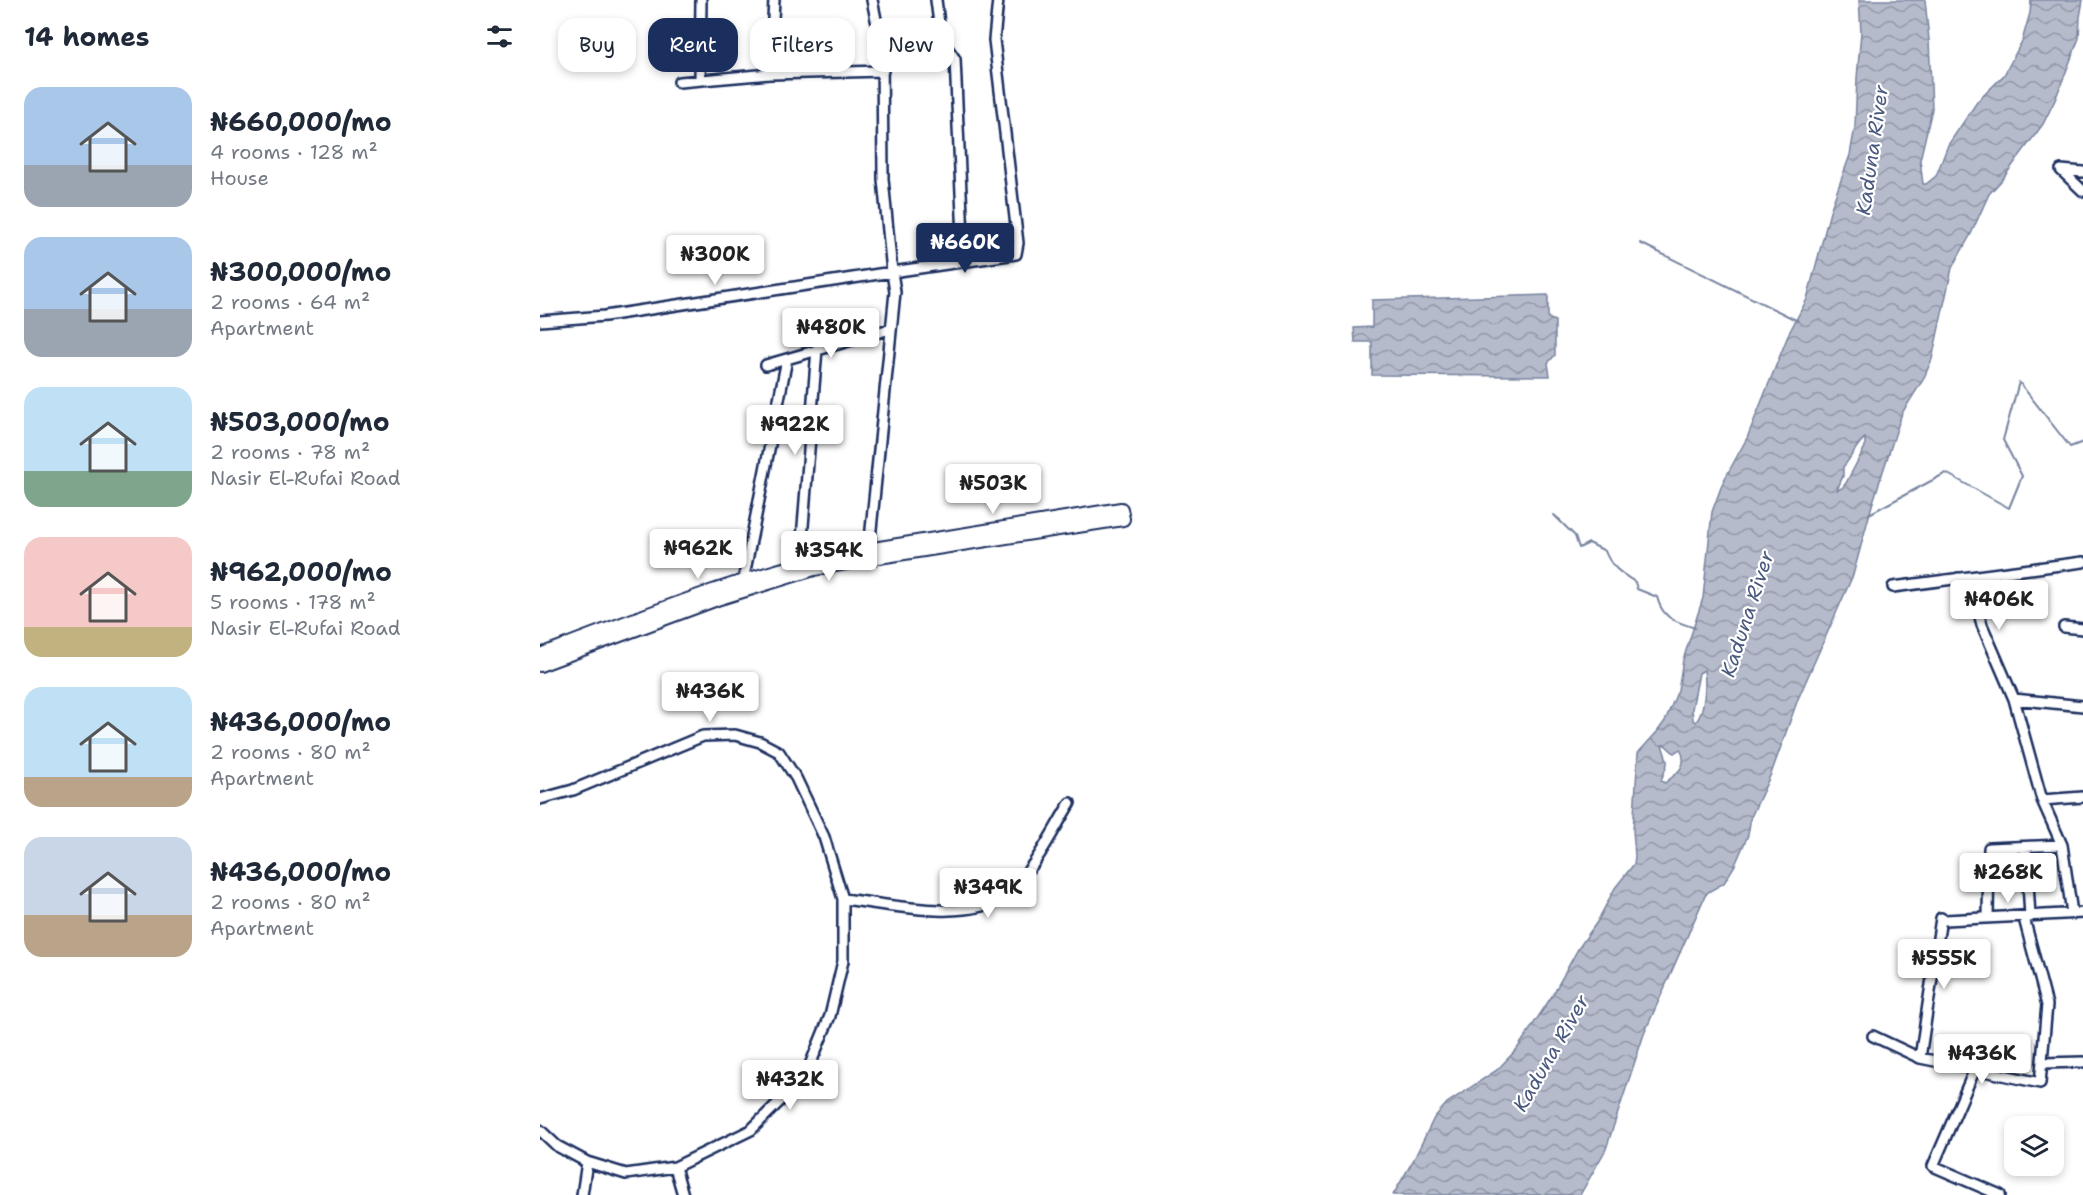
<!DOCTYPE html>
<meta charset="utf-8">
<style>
body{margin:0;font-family:"Shantell Sans",sans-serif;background:#f6f6f7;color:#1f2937;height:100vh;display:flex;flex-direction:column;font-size:22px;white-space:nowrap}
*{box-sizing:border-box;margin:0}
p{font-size:20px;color:#747a83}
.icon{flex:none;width:33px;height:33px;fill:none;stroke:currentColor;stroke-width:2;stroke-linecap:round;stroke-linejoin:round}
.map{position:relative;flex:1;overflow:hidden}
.sheet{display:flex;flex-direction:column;background:#fff;width:540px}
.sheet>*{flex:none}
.top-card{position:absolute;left:18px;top:18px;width:570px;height:54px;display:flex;gap:12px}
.buttons{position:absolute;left:1464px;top:1116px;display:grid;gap:12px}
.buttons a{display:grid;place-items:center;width:60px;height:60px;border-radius:12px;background:#fff;box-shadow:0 3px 9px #0003;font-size:30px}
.price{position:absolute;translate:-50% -51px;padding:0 14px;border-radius:6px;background:#fff;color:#222;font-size:20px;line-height:39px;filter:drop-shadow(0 2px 3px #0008)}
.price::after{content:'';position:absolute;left:50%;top:36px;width:18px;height:14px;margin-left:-9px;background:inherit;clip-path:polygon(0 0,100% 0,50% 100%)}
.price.on{background:#1b2f5e;color:#fff}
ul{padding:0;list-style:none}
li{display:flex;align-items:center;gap:18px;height:150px;padding:0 24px}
li span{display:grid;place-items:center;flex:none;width:168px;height:120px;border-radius:18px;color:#555}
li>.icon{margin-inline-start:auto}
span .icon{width:72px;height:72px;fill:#fffc;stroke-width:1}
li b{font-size:26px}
h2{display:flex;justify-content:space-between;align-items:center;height:72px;padding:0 24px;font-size:26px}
.tag{padding:0 21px;border-radius:18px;background:#fff;box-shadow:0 3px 9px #0003;font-size:21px;line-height:54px}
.tag.on{background:#1b2f5e;color:#fff}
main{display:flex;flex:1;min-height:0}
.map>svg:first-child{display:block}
.water{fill:url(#water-waves);stroke:#77839f;stroke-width:1.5;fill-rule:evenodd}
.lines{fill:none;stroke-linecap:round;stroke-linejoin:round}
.stream{stroke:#77839f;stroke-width:2}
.minor-casing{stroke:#1b2f5e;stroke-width:14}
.major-casing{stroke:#1b2f5e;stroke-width:16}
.minor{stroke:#fff;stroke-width:9}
.major{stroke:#fff;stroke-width:12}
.labels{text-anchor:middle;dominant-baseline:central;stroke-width:4.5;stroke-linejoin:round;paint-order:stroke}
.water-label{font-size:20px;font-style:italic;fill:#49597e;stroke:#fff}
</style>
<main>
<section class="sheet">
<h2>14 homes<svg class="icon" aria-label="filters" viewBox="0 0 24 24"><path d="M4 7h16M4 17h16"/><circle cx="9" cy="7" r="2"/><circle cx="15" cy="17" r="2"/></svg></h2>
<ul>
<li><span style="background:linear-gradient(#a9c7e8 65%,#9aa5b1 0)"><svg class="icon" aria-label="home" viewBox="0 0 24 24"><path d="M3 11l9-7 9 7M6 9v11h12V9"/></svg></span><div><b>₦660,000/mo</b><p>4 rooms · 128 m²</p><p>House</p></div></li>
<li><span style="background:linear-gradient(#a9c7e8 60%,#9aa5b1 0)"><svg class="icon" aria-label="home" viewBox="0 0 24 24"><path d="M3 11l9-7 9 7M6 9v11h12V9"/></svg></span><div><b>₦300,000/mo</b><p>2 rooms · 64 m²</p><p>Apartment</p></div></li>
<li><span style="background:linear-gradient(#bfe0f5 70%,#7fa58c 0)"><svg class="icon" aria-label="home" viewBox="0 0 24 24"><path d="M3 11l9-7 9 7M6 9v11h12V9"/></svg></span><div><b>₦503,000/mo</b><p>2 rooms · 78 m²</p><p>Nasir El-Rufai Road</p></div></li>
<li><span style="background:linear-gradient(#f6c9c9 75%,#c2b280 0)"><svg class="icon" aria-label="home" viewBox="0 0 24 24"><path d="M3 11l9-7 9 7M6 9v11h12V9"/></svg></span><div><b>₦962,000/mo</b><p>5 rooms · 178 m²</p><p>Nasir El-Rufai Road</p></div></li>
<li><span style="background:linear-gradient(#bfe0f5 75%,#b9a48a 0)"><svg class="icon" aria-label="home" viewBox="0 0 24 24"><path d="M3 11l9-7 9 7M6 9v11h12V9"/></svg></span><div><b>₦436,000/mo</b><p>2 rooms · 80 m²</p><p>Apartment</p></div></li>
<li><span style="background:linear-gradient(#c9d6e8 65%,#b9a48a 0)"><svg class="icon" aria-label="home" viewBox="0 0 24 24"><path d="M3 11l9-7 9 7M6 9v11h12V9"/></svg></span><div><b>₦436,000/mo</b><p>2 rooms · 80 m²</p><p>Apartment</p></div></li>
</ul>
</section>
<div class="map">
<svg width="1543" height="1195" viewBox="0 0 1543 1195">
<defs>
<pattern id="water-waves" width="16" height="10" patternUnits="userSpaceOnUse" patternTransform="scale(1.5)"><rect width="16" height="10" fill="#b5bbca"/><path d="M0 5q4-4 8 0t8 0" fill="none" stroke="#9298a7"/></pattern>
</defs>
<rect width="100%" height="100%" fill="#fff"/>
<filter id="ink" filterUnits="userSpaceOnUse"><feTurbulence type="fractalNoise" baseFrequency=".0167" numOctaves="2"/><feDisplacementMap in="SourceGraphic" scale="12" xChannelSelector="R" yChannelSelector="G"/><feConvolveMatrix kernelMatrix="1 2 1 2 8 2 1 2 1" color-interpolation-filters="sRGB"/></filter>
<g filter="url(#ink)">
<path class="water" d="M1319,0H1385L1389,40L1392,109L1380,160L1383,184H1386L1396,176L1408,145L1437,102L1464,75L1482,41L1490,13L1491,0H1543L1540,17L1539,38L1515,100L1503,124L1461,181L1449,194L1431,234L1412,268L1392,359L1383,380L1362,413L1332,505L1313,575L1258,699L1231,774L1211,817L1208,835L1195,865L1184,883L1168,892L1165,896L1104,1034L1066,1149L1040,1195H853L874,1159L894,1118L907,1103L957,1070L977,1049L1012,996L1038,949L1057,922L1075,888L1094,864L1095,856L1093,830L1098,753L1117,732L1125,721L1138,690L1143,660L1163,598L1172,512L1183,482L1207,438L1249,333L1267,299L1291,208L1310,155L1315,127L1317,78L1321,32ZM1325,438V447L1306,483L1302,488L1297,490L1303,476V467C1311,459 1317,443 1325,438ZM1164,670C1166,685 1165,711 1156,722L1153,720L1152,709L1159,673ZM1122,745H1125L1134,753L1140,749C1149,765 1138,773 1125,783L1121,781C1128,760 1130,768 1122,745Z
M1008,295V318L1015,321V355L1008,363L1010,376L832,375V342H815L814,328L832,327V300Z"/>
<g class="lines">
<path class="stream" d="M1100,243L1258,321
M1329,514L1406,473L1469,508L1482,476L1463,440L1479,382L1530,447L1543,442
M1020,520L1014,515L1035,536L1039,548L1049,543L1065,551C1071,567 1081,573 1095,582L1097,589L1117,597C1123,620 1136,621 1155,628"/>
<g class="minor-casing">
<path id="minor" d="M396,0L401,39L415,59L424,260
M230,74L234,0
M160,79L161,0
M139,82L230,74L343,71
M1543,172L1521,170L1543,191
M0,321L65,316L352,272L343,179L342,48L332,0
M226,365L350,329
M329,549L355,292L352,272L476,254L478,243L476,226L454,40L458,0
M260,564L277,349
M1418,578L1437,605L1442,625L1474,699L1502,800L1522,845L1532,913
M203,581L247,359
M1353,587L1543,562
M1524,627L1543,629
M1474,699L1543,706
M0,799L33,790L163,736L195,735L220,742L239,752L256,778L284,837L303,899V961L290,1016L270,1065L244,1097L211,1130L135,1167L86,1174L47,1162L17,1146L0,1130
M1502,800L1543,797
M1486,847L1490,917
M303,899C346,904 428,923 464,896C492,875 512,832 530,803
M1448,918L1449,848L1522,845
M1405,920L1543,913
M1333,1036L1380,1058L1435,1069L1393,1166L1460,1195
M1380,1058L1401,918
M1502,1063L1543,1062
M1435,1069L1500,1083L1507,1005L1485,922
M135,1167L143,1195
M42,1195L47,1162"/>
</g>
<g class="major-casing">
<path id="major" d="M0,655C99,618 198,577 302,554L581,509L583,519L339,557L274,569L180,598L0,665"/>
</g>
<use href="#minor" class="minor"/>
<use href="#major" class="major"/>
</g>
</g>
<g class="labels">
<g class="water-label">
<text transform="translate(1332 150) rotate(-82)">Kaduna River</text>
<text transform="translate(1207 614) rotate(-72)">Kaduna River</text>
<text transform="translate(1011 1053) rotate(-60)">Kaduna River</text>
</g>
</g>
</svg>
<div class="buttons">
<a><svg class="icon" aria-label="layers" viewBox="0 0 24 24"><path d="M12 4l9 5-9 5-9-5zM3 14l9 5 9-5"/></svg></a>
</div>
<b class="price on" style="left:425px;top:274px">₦660K</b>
<b class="price" style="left:175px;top:286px">₦300K</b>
<b class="price" style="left:291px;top:359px">₦480K</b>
<b class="price" style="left:255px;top:456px">₦922K</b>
<b class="price" style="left:453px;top:515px">₦503K</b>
<b class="price" style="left:158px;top:580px">₦962K</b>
<b class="price" style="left:289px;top:582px">₦354K</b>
<b class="price" style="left:1459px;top:631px">₦406K</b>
<b class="price" style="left:170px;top:723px">₦436K</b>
<b class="price" style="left:1468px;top:904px">₦268K</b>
<b class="price" style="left:448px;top:919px">₦349K</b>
<b class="price" style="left:1404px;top:990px">₦555K</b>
<b class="price" style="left:1442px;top:1085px">₦436K</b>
<b class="price" style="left:250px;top:1111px">₦432K</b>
<div class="top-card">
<a class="tag">Buy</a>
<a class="tag on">Rent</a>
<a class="tag">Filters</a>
<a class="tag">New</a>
</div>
</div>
</main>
